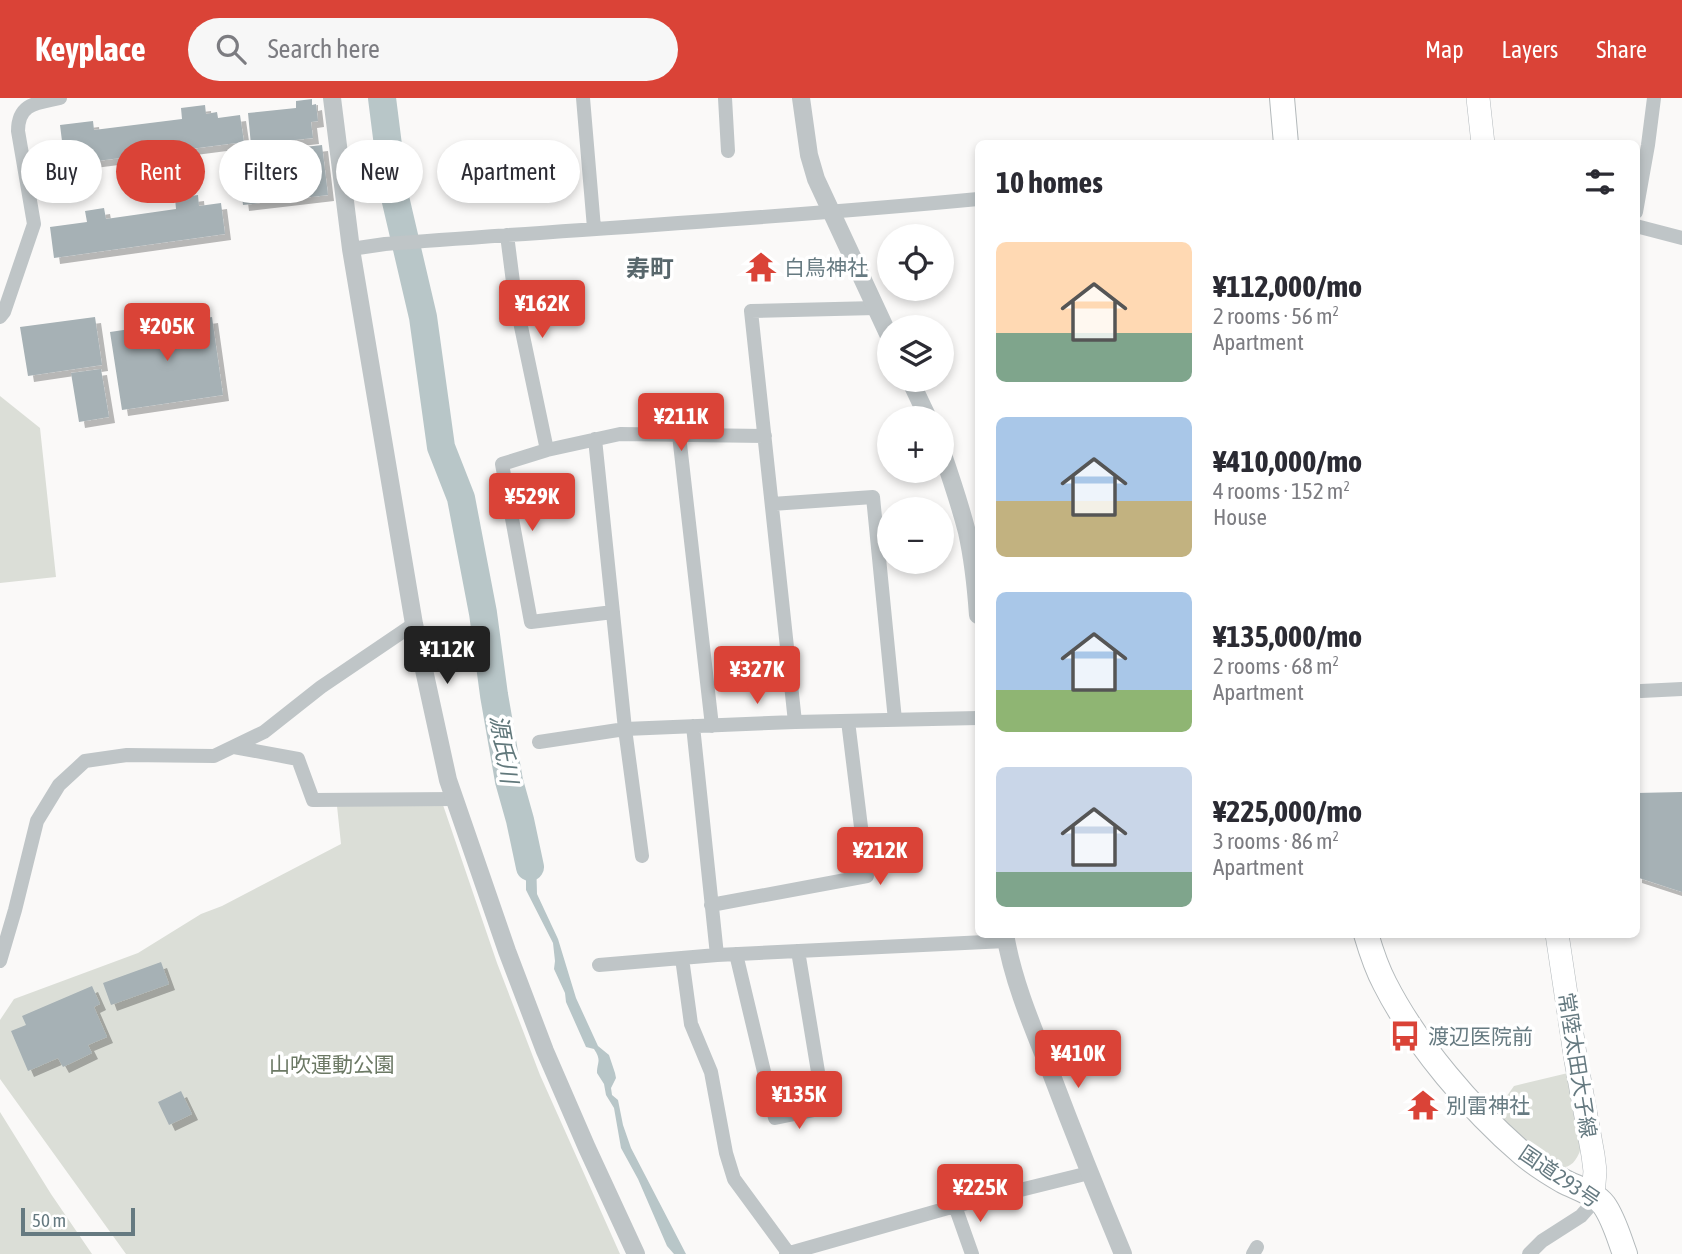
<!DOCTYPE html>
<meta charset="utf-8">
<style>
body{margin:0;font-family:"Asap Condensed","Noto Sans JP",sans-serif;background:#f7f7f7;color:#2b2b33;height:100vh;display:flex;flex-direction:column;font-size:26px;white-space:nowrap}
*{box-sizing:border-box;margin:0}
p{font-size:23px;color:#7c7c81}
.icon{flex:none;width:38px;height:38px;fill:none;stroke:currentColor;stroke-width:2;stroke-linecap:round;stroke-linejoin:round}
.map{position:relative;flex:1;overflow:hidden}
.drawer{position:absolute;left:975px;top:42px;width:665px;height:798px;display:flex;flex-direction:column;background:#fff;border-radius:10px;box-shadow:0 4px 10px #0003}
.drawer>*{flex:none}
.hud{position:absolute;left:21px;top:42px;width:665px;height:63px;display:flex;gap:14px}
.buttons{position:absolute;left:877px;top:126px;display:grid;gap:14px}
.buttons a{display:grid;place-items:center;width:77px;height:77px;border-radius:50%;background:#fff;box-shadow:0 4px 10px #0003;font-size:35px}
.scale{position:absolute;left:21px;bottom:18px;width:114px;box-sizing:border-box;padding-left:7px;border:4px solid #667a81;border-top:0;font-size:19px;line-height:24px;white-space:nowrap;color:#667a81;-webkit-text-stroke:5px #fff;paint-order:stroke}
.price{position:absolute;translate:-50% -60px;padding:0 16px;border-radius:7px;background:#da4337;color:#fff;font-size:23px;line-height:46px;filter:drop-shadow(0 2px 4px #0008)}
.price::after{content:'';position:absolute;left:50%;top:42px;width:21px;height:16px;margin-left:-10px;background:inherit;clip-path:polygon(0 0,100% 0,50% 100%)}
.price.active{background:#222;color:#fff}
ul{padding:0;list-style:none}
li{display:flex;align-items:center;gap:21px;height:175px;padding:0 21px}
li span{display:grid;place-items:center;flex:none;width:196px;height:140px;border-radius:10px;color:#555}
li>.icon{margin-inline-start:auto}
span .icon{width:84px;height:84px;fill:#fffc;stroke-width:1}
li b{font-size:30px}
h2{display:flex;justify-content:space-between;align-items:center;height:84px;padding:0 21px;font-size:30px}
.pill{padding:0 24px;border-radius:32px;background:#fff;box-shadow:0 4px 10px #0003;font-size:24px;line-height:63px}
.pill.active{background:#da4337;color:#fff}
header{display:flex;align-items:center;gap:42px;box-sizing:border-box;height:98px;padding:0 35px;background:#da4337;color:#fff}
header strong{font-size:33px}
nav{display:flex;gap:38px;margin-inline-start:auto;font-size:24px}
.search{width:490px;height:63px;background:#f7f7f7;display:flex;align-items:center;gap:18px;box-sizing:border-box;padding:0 24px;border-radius:38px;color:#7c7c81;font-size:26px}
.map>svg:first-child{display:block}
.green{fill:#dbded7}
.water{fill:#b8c6c8}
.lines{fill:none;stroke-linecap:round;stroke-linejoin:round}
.river{stroke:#b8c6c8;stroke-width:28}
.building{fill:#a6b1b5;filter:url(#shadow)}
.primary-casing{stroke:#b3b9bc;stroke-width:24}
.trunk-casing{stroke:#b3b9bb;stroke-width:26}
.minor{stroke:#bfc5c7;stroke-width:14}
.tertiary{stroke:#bfc5c7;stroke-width:18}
.primary{stroke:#fff;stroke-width:23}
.trunk{stroke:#fff;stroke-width:24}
.labels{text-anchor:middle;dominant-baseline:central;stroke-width:7;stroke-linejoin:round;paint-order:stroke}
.poi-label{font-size:21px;fill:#667a81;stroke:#fff;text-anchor:start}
.park-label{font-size:21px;fill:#6c7965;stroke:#fff}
.street-label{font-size:21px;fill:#667a81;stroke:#fff}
.water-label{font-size:23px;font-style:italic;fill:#61787b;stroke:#fff}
.quarter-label{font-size:24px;font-weight:bold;fill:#58676c;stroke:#fff}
</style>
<header>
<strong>Keyplace</strong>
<div class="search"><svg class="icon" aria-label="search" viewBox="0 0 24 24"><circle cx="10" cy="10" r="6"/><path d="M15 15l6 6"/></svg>Search here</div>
<nav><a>Map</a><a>Layers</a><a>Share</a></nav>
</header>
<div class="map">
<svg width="1682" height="1156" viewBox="0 0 1682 1156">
<defs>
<filter id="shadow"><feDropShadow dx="6" dy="6" stdDeviation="0" flood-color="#0004"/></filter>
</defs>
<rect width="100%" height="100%" fill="#faf9f8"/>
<path class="green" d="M0,298L40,330L56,479L0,485Z
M442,704L497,865L540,977L620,1156H126L0,981V922L14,901L138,855L201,816L222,808L341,746L337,708Z
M1568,975L1581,1050C1569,1087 1544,1062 1527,1046C1516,1036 1505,1026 1494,1016L1514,988Z
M0,1014L51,1096L92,1156H0Z"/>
<path class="water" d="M527,733L526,738L528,748L536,759L537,796L558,841L576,900L598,948L609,957L615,975L616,980L611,990L612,997L618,1002L623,1027L631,1050L686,1156H674L667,1148L638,1081L621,1050L614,1010L606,997L604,986L597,975C597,964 602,963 594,951L586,949L566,904L565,895L554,871L555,863L553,845L526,792V758L515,735Z"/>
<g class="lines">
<path class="river" d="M382,0L394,95L423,219L441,349L461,400L483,515L494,597L509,683L520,722L530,769"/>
</g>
<path class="building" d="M312,1V7L316,6L318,23L311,24L313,40L251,47L248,15L296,10V3Z
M205,7L206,16L217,14L218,20L240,17L244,44L43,70L40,45L62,43L60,27L93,23L94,32L182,21L181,10Z
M322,47L328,97L243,107L240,82L260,79L258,62L281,59L283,75L299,73L296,50Z
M198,97L199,108L221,105L225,136L54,160L50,129L87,124L85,113L104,110L106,121L176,111L175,100Z
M95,219L102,267L28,278L20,229Z
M212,219L223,297L122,312L110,234Z
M101,271L109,319L79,324L71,275Z
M1682,694V794L1636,779V695Z
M161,864L169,886L111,907L103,885Z
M92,888L100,906L94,909L107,939L88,947L92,955L63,969L58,960L28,973L11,933L26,927L22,918Z
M181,993L192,1016L169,1027L158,1004Z"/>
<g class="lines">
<g class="primary-casing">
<path id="primary" d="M1478,0L1483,46
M1557,836L1576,963L1593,1057L1595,1073L1593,1098"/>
</g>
<g class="trunk-casing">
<path id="trunk" d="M1282,0L1286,46
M1366,836C1371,853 1377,871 1385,886C1416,947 1472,1012 1523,1056C1535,1066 1549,1075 1563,1083C1576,1090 1595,1095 1604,1107C1614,1121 1619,1140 1625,1156"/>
</g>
<path class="minor" d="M583,0L594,130
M725,0L728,53
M1636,114L1648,47L1654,0
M1636,128L1682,140
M507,137L515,200L547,352
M351,151L385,146C583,131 781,120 978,101
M0,219L4,214L34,126L18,33C18,5 37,5 60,0
M679,337L712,628
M595,341L625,631L642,758
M772,406L873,399L895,622
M613,514L531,524L502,366L547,352L620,336L765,338
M1641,593L1682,591
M795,624L751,213L876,210
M693,628L717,857
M539,644L625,631L795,624L978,620
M234,649L298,661L313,702L455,701
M711,807L867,778L848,623
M736,856L775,1020L824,1010L798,853
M682,860L691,926L711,974L726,1055L734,1081L789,1156
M0,863L15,812L37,723L59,687L85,663L127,657L214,658L264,634L321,589L414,526
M599,867L717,857L1006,843
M955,1108L972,1156
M786,1156L955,1108L1089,1075
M1253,1156L1257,1149
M1529,1156L1542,1143L1581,1118L1589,1109L1593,1098"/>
<path class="tertiary" d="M332,0L351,151L414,526L448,682L507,853L545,953L587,1050L636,1156
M801,0L809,57L816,81L889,238
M910,282L928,320
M942,354C951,380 960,407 967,434C973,461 976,489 978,517
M1005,836C1013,884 1033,930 1051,975C1074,1036 1098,1096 1123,1156"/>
<use href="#primary" class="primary"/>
<use href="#trunk" class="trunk"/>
</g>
<defs>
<g id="temple-bare" transform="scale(2.415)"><path d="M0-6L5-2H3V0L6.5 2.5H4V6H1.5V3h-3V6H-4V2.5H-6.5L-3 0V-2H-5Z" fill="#da4337" stroke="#fff" stroke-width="2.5" paint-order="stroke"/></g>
<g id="bus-bare" transform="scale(2.415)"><path d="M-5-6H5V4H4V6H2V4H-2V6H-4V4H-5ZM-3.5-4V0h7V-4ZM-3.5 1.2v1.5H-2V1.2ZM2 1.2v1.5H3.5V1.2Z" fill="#da4337" stroke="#fff" stroke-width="2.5" paint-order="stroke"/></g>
</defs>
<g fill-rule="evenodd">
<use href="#temple-bare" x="761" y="169"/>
<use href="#bus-bare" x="1405" y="938"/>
<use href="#temple-bare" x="1423" y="1007"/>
</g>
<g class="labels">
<g class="poi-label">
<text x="784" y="169">白鳥神社</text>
<text x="1428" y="938">渡辺医院前</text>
<text x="1446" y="1007">別雷神社</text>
</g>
<g class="park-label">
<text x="332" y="966">山吹運動公園</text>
</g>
<g class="street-label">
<text transform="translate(1578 967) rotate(81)">常陸太田大子線</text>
<text transform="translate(1560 1078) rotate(34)">国道293号</text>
</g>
<g class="water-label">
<text transform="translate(504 651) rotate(80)">源氏川</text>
</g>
<g class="quarter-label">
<text x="650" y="170">寿町</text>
</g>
</g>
</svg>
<div class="buttons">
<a><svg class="icon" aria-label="locate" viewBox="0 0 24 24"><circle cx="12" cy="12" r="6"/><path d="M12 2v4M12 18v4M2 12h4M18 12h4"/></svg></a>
<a><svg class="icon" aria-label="layers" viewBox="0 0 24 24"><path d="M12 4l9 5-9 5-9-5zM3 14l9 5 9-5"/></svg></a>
<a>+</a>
<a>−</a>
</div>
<div class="scale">50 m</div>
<b class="price" style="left:542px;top:242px">¥162K</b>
<b class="price" style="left:167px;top:265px">¥205K</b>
<b class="price" style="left:681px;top:355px">¥211K</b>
<b class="price" style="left:532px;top:435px">¥529K</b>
<b class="price active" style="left:447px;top:588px">¥112K</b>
<b class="price" style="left:757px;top:608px">¥327K</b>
<b class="price" style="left:880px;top:789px">¥212K</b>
<b class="price" style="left:1078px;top:992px">¥410K</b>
<b class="price" style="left:799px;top:1033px">¥135K</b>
<b class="price" style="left:980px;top:1126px">¥225K</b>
<div class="hud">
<a class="pill">Buy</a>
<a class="pill active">Rent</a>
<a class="pill">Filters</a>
<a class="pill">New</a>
<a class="pill">Apartment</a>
</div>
<section class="drawer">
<h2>10 homes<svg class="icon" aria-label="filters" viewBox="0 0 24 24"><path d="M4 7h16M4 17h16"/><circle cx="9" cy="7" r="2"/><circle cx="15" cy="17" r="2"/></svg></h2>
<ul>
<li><span style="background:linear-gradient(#ffd9b3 65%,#7fa58c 0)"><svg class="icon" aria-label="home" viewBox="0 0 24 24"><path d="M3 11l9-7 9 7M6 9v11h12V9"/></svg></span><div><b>¥112,000/mo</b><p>2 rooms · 56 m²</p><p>Apartment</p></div></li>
<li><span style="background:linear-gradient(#a9c7e8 60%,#c2b280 0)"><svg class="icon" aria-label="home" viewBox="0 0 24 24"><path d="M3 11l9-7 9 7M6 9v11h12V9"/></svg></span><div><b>¥410,000/mo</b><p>4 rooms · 152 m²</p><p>House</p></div></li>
<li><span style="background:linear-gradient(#a9c7e8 70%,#8fb573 0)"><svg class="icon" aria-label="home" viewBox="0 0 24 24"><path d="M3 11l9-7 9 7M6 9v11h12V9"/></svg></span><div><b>¥135,000/mo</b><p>2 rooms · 68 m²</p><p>Apartment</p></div></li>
<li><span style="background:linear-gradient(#c9d6e8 75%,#7fa58c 0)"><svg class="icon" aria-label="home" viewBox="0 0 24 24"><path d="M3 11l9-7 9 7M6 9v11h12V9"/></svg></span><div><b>¥225,000/mo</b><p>3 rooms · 86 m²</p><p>Apartment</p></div></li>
</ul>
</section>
</div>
